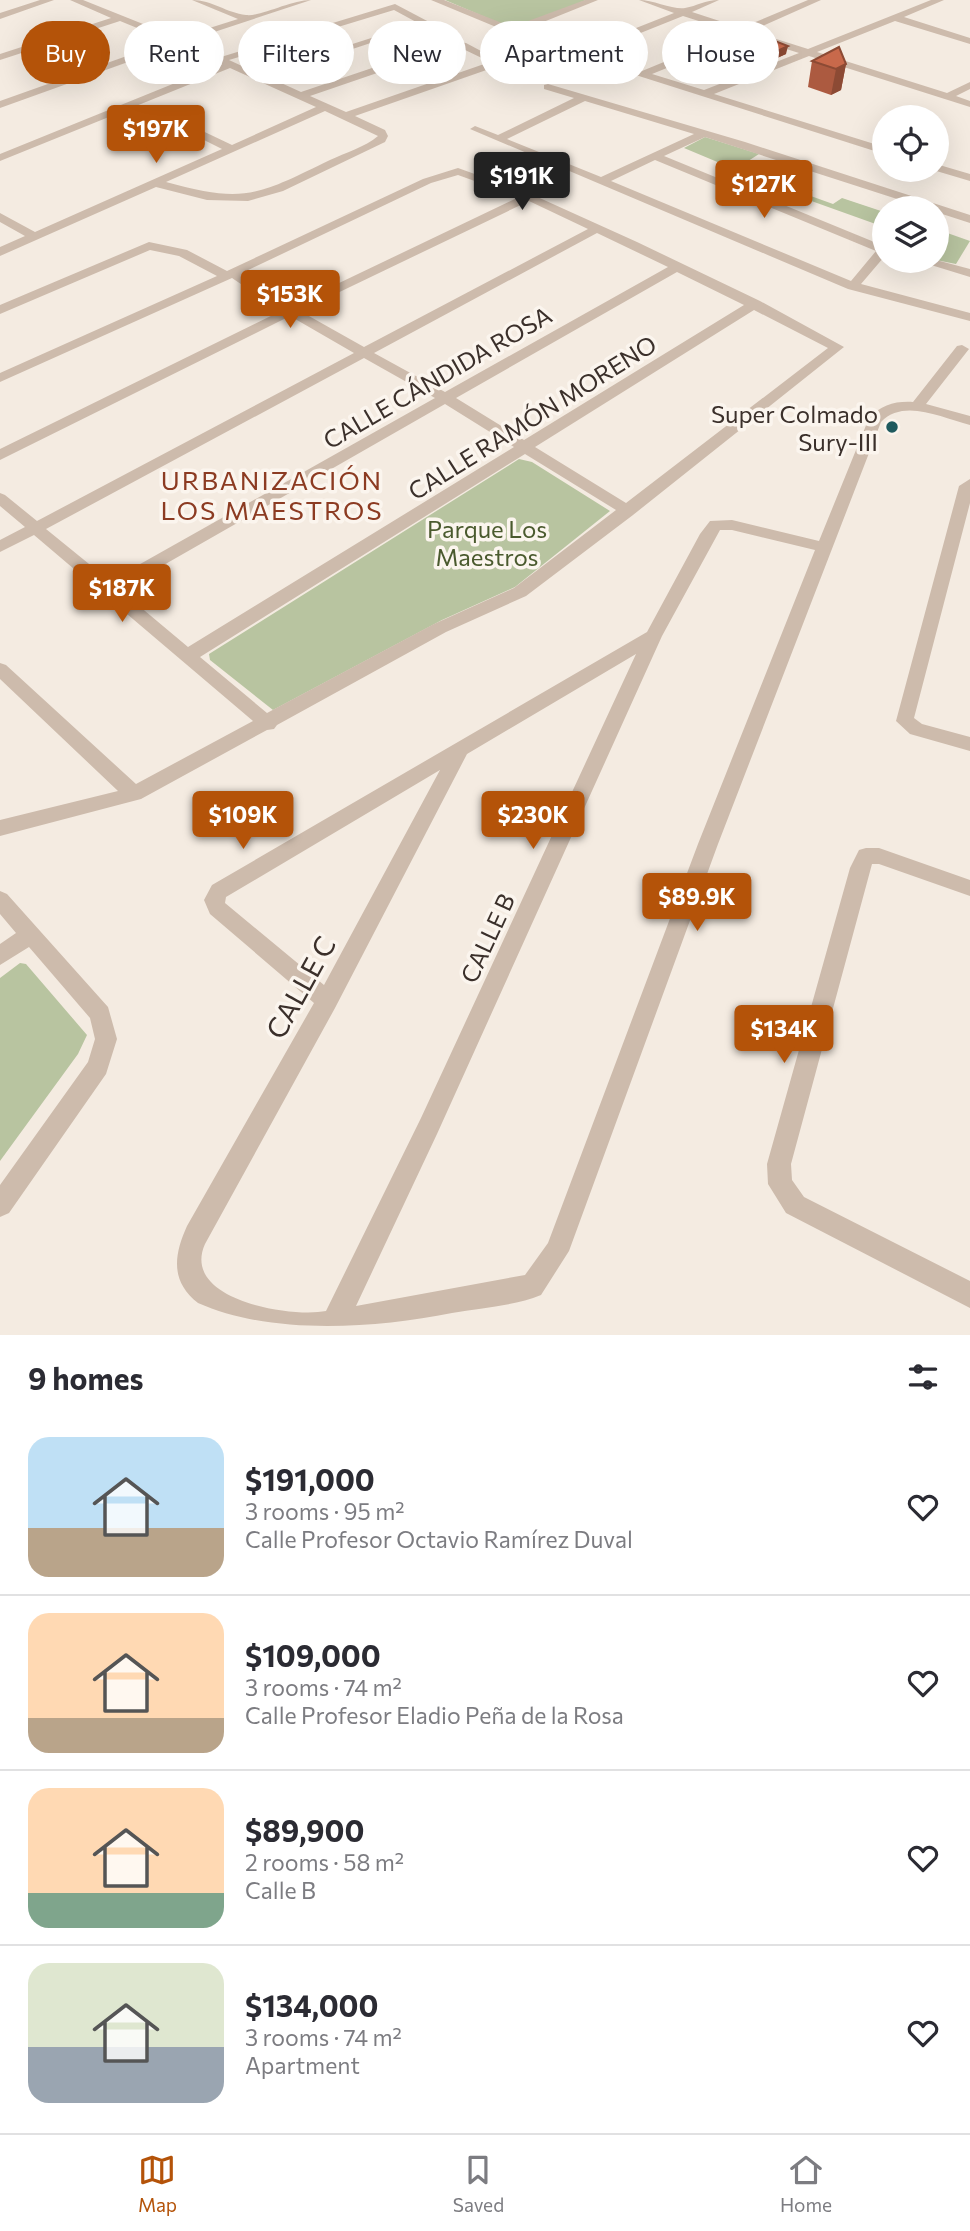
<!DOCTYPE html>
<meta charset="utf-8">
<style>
body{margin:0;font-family:Commissioner,sans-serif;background:#f7f7f7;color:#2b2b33;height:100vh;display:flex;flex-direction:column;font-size:26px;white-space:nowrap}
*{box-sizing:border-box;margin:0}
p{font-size:23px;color:#7c7c81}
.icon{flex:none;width:38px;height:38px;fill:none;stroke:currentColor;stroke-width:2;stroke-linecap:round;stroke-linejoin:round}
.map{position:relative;height:1335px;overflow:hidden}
.panel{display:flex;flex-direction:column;background:#fff;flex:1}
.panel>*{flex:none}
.banner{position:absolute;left:21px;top:21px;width:929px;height:63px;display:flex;gap:14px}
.controls{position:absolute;left:872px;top:105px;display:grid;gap:14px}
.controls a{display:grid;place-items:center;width:77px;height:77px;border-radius:50%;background:#fff;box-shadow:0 7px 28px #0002;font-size:35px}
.price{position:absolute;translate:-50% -60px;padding:0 16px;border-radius:7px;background:#b45309;color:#fff;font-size:23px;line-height:46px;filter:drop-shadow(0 2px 4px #0008)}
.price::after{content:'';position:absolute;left:50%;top:42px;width:21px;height:16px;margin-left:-10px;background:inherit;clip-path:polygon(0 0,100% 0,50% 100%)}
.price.selected{background:#222;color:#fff}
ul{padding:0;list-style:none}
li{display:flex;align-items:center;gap:21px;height:175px;padding:0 28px}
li+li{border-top:2px solid #e1e1e2}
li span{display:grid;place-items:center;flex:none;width:196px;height:140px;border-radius:21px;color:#555}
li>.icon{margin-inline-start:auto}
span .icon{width:84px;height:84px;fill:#fffc;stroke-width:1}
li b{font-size:30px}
h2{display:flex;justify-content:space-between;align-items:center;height:84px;padding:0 28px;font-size:30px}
.chip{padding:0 24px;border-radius:32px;background:#fff;box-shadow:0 7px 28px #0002;font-size:24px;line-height:63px}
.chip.selected{background:#b45309;color:#fff}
.menu{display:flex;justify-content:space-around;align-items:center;height:98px;border-top:2px solid #e1e1e2;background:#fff;font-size:19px;color:#7c7c81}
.menu a{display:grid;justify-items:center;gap:4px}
.menu .selected{color:#b45309}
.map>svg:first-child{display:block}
.green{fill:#b8c4a0}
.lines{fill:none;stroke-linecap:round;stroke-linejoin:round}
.minor{fill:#cdbbac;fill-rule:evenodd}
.wall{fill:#ac5a40}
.shaded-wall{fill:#8c4a34}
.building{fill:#c8694b;stroke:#8c4a34;stroke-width:2}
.poi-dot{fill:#1f5a5e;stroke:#fbf5ee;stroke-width:2.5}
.labels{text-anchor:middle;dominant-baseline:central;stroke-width:7;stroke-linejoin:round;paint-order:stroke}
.street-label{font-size:24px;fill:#3b302b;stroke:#fbf5ee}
.poi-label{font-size:24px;fill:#3b302b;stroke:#fbf5ee;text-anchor:end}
.park-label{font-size:24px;fill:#4a5a2e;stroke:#fbf5ee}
.neighbourhood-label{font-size:26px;letter-spacing:2px;fill:#8c3b22;stroke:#fbf5ee}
.near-street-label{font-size:28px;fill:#3b302b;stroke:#fbf5ee}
</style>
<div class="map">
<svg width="970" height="1335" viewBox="0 0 970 1335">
<rect width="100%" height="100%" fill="#f4ebe1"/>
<path class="green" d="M445,0H586L515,30Z
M705,137L759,154L742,165L813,190L808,195L833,204L842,198L884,212V227L803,198L684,148Z
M936,229L970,241L956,264L936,260Z
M519,459L532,462L610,511L515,587L442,620L273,710L210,660L209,654Z
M20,963L26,964L87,1035L78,1054L0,1161V978Z"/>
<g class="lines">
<path class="minor" d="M40,0H54L0,19V13Z
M70,0H83L178,38L238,19L192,0C212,0 227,13 246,15C261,17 290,0 311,0L187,41L221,57L395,4L431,23L268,77L301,92L452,41L466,43L498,60L495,67L355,116L385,130L388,136L385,142L283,191L248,201L207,200L156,187L0,256V247L25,236L0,222V213L35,232L222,149L182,129V125H190L232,145L316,107L230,68L0,161V154L222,64L178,44L0,108V101L169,41L120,21L0,60V54L111,18ZM394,10L418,23L259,74L229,60ZM453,47L461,48L488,61L487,63L346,112L310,96ZM325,111L378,136C365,147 345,153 330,160C258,195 245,204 166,182Z
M431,0H444L512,27L585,0H598L521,31L578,51L674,13L639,0C653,0 674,10 685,8C697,6 705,0 719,0L692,12L741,28L808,0H821L751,31L808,49L931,0H944L904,17L970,38V44L895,21L817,52L947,93L970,82V89L956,96L970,101V107L809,56L714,94L884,147V154L535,43ZM683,16L799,53L704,90L652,74L684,61V57H676L642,71L588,54Z
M548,84L745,142L970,215V223L936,212V208H925L705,137L664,156L884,246V257L861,284L970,313V321L848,289L470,129L475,126L498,135L574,98L544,89V85ZM585,101L694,134L601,177L507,139ZM655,160L876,251L851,281L611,181Z
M936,164L970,174V181L933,170H936Z
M458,168L533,195L637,242L760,301L844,347L633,515L526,596L446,632L277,725L274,729L267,730L141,799L0,836V820L118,791L0,679V663L6,665L136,784L253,721L34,535L0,552V540L25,527L0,506V493L5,495L37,521L354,353L290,316L0,460V449L281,311L232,278L0,382V373L217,276L179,256L150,250L0,314V305L149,242L187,250L227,271L423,179ZM458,175L519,197L291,306L242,273L431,183ZM529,201L588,229L364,347L300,311ZM597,233L668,267L445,392L374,353ZM677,272L744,305L524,440L456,398ZM754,310L828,348L626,503L535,447ZM364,358L435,398L110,581L46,529ZM445,404L514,447L188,647L120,590ZM525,454L616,510L514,588L434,624L267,713L200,657Z
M936,260L970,269V277L918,261Z
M962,345L969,349L926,404L970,416V425C942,418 904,398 881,422L718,844L569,1251L541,1295C514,1306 481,1308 452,1313C371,1329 270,1335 198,1303C170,1281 174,1255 187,1226L314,1003L210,914L204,900L212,885L647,632L700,534L710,521L732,520L819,541L869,418C881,405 895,401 913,402L957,346ZM720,530H732L815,550L698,844L548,1243L525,1275L356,1306L437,1134L662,636ZM636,654L421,1118L326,1311C291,1318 180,1300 205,1244L335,1008L467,754ZM440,770L324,985L225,903L226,897Z
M970,479V503L914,718L922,724L970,737V751L910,734L896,721L959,486Z
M866,848H879L970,880V896L879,864H872L791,1164L792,1180L804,1197L970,1281V1308L786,1213L768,1184L767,1164L850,868L859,850Z
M0,891L7,894L108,1007L117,1039L106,1074L9,1213L0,1217V1185L88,1062L95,1039L90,1018L29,947L0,965V944L16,933L0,914Z"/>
</g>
<path class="wall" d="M743,47L786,54L766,63L742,55Z
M812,61L846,64L841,90L831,95L808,87Z"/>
<path class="shaded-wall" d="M788,46L786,54L766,63L767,56Z
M846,64L841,90L831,95L836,69Z"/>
<path class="building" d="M767,38L788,46L767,56L743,47Z
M839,47L846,64L836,69L812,61Z"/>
<circle class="poi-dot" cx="892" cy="427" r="7"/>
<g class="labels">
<g class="street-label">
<text transform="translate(437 377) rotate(-30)">CALLE CÁNDIDA ROSA</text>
<text transform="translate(532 417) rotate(-32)">CALLE RAMÓN MORENO</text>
<text transform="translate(487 938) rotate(-65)">CALLE B</text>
</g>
<g class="poi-label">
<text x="878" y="413">Super Colmado<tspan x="878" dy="28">Sury-III</tspan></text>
</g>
<g class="park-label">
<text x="487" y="528">Parque Los<tspan x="487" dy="28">Maestros</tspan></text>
</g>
<g class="neighbourhood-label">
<text x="272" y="479">URBANIZACIÓN<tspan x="272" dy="30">LOS MAESTROS</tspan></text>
</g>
<g class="near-street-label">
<text transform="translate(300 987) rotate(-61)">CALLE C</text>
</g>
</g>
</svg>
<div class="controls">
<a><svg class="icon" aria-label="locate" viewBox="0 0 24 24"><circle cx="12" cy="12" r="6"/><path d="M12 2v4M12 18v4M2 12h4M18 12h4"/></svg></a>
<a><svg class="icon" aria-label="layers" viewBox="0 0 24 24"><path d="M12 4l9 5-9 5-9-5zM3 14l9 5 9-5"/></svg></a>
</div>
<b class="price" style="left:156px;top:165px">$197K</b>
<b class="price selected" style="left:522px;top:212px">$191K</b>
<b class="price" style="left:764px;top:220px">$127K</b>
<b class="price" style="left:290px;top:330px">$153K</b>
<b class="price" style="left:122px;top:624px">$187K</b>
<b class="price" style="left:243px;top:851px">$109K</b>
<b class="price" style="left:533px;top:851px">$230K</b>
<b class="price" style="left:697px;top:933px">$89.9K</b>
<b class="price" style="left:784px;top:1065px">$134K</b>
<div class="banner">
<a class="chip selected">Buy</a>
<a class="chip">Rent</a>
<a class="chip">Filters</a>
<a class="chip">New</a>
<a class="chip">Apartment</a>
<a class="chip">House</a>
</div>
</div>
<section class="panel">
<h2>9 homes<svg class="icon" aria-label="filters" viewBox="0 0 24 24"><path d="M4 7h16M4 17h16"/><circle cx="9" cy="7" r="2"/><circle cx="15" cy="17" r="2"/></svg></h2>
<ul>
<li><span style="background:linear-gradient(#bfe0f5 65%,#b9a48a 0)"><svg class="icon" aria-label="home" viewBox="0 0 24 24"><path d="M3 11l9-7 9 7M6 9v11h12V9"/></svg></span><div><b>$191,000</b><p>3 rooms · 95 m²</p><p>Calle Profesor Octavio Ramírez Duval</p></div><svg class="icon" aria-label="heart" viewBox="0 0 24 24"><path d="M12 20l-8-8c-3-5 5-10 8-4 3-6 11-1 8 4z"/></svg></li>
<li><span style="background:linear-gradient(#ffd9b3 75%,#b9a48a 0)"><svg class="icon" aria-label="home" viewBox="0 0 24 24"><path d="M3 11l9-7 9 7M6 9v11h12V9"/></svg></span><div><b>$109,000</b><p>3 rooms · 74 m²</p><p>Calle Profesor Eladio Peña de la Rosa</p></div><svg class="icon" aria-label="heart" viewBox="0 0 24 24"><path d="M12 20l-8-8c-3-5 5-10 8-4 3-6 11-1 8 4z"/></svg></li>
<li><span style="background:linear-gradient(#ffd9b3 75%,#7fa58c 0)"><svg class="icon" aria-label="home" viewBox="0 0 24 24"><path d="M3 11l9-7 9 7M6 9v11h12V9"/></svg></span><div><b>$89,900</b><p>2 rooms · 58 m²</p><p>Calle B</p></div><svg class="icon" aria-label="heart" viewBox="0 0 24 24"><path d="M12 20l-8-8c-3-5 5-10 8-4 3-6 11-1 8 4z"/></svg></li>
<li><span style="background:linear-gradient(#dfe7d0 60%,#9aa5b1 0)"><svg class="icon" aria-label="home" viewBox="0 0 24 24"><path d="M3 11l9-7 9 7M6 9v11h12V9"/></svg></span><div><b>$134,000</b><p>3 rooms · 74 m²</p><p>Apartment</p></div><svg class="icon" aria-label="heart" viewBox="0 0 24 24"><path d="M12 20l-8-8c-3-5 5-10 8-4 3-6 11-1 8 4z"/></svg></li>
</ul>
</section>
<nav class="menu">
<a class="selected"><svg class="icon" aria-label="map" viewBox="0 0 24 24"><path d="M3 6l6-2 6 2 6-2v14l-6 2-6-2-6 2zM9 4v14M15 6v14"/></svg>Map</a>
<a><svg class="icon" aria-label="saved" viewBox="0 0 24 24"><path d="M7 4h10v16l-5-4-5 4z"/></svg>Saved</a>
<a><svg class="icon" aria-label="home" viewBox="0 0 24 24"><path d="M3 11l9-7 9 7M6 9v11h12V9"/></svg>Home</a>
</nav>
